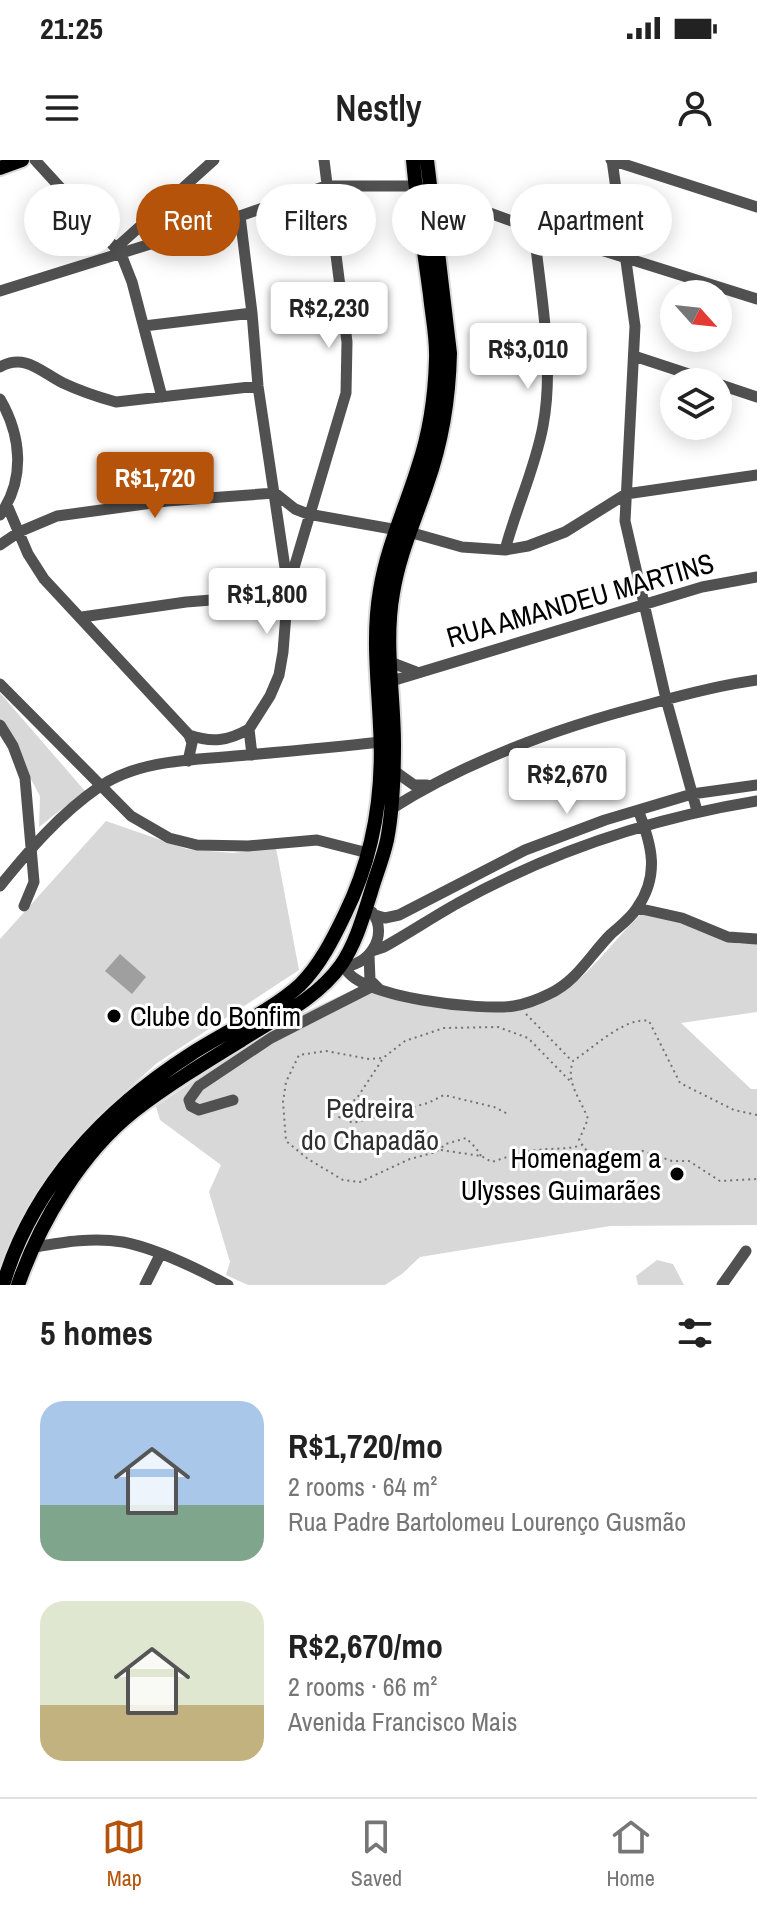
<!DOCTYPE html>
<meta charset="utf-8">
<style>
body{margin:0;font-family:"Archivo Narrow",sans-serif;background:#f2f2f2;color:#222;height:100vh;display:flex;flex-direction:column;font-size:30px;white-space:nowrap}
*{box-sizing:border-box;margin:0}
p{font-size:26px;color:#767676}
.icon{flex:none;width:44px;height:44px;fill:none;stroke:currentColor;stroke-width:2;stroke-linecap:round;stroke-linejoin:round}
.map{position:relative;height:1125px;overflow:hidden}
.details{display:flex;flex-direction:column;background:#fff;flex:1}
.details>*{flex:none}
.top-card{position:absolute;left:24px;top:24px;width:710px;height:72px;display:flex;gap:16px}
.needle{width:52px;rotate:117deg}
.tools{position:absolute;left:660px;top:120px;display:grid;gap:16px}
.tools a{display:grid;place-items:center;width:72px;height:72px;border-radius:50%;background:#fff;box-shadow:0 4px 20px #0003;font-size:40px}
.price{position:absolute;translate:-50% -68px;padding:0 18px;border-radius:8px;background:#fff;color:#222;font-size:26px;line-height:52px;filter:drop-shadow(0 2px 4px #0008)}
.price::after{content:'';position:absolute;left:50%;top:48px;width:24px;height:18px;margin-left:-12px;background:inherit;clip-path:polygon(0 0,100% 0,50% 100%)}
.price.current{background:#b45309;color:#fff}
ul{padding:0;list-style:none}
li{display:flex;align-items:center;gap:24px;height:200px;padding:0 40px}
li span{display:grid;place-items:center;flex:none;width:224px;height:160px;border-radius:24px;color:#555}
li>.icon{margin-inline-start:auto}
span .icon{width:96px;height:96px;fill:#fffc;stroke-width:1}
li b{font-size:34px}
h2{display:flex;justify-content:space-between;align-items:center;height:96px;padding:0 40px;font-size:34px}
.chip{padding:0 28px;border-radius:36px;background:#fff;box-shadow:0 4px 20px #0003;font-size:28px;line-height:72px}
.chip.current{background:#b45309;color:#fff}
.status{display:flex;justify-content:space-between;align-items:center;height:56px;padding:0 40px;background:#fff;direction:ltr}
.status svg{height:22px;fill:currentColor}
header{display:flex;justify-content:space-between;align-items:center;height:104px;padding:0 40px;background:#fff;font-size:36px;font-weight:600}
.tabs{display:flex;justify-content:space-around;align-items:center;height:112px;border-top:2px solid #e0e0e0;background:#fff;font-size:22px;color:#767676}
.tabs a{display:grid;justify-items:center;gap:4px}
.tabs .current{color:#b45309}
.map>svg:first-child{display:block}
.green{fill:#d8d8d8}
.water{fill:#9f9f9f}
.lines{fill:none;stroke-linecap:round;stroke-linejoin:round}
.major-casing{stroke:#dbdbdb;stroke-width:18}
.path{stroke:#737373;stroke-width:2;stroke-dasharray:2 4;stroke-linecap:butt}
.minor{stroke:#515151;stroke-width:11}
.major{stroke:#000;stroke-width:14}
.poi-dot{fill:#000;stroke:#fff;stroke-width:3}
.labels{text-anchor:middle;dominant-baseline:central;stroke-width:6;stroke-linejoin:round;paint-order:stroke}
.street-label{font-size:28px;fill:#000;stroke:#fff}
.poi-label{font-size:28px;fill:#000;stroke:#fff;text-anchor:start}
.park-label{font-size:28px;fill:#2f2f2f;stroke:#fff}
</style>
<div class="status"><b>21:25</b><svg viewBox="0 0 49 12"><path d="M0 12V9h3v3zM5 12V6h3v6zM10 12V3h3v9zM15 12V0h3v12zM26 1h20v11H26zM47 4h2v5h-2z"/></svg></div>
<header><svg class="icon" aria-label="menu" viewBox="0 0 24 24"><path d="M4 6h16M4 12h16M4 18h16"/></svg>Nestly<svg class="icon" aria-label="person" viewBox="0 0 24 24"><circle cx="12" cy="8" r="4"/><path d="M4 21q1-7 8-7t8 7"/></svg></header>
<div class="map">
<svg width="757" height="1125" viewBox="0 0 757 1125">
<rect width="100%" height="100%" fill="#fff"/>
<path class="green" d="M0,533L85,631L39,667L40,636L0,563Z
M106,661L187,689L233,693L276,688L299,810L157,903L97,957L27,1047L0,1114V779Z
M641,754L672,760L739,784L757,783V852L681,863L751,929H757V1065L610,1066L420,1097L402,1114L385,1125H248L226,1115L230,1102L209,1032L221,1005L160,960L156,946L277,865L359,827L522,850C577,838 603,790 641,754Z
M657,1100L673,1104L684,1125H638L636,1116Z"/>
<path class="water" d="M120,794L146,817L132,834L105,811Z"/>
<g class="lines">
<g class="major-casing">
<path id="major" d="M0,8L22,0
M3,1125C32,1026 105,949 191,894C225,872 270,852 300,825C320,805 333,779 345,754C374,695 384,632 380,566C378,520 372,476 380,430C387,387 405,349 418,307C430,272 435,236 436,199C437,178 432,156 430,135C424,90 417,45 413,0
M18,1125C40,1062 81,993 134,951C168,925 204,903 240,881C274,859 317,839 341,805C356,783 363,757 371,732C376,715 383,698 387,680C393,649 394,616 394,584C394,534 384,483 393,433C399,395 415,360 427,324C442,282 449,238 450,193L427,0"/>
</g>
<path class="path" d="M526,854L572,901
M382,900L357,938L343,949L339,957L353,963L428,943L444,935L494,947L508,954
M757,955L734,950L680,923L649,861C626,856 593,888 573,901C565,923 581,939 588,959L579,980C606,1019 607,1002 640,990L672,1001H689L720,1021L757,1019
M441,990L481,996L492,1002C507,997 521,992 537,990C552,988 566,990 582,985
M481,996L476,988L466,978L446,984L436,992L410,999L360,1022L343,1020L308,999L286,981L283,942L286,922L299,895L326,891L369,899L383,898L405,881L444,868L498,867L528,878L571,922"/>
<path class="minor" d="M35,0L121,94L132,122L162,237
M611,0L757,47
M612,0L635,166L625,361L666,539L697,651
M240,56L252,153L258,226L287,421
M117,87L214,0
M0,131L240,56L326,26H415L534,69L757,139
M144,166L252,153
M634,196L713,222
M0,207C25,193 41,212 63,223C80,231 98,237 116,242L258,226
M718,224L757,237
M0,239C21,275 26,319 0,355
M7,345L28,394L44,419L189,575L192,583L188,601
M0,385L19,372L57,356L167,341L275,333L295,349L308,354L409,372L462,387L505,390L528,386L565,372L626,334L757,315
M505,390C516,348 535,309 543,266C555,202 540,133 534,69
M82,457L186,442L289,434
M390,502L416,512
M385,523L702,427L757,417
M0,524L131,656L169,678L197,685L248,686L317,680L368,693
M0,565L13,586L25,618L34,722L24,746
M189,575C212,583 228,581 249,569
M252,595L249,569L270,536L279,515L283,492L288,428L346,233L347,182L324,0
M393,610L414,625H427
M391,649C470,599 560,567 650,544C686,534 721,525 757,520
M0,726C30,689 60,654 99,627C141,598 199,600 247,595C292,591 336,587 381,582
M637,748C660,715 652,685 638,650
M375,755L385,758L399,755L525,690L605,660L692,634L757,625
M372,791L384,787C409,773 433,757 458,743C550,692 653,658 757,641
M369,795L370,820L379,829
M341,806C368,808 390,775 372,752
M345,807C356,838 483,851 514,846C526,844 539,839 549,834C577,821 590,795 611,774C621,765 630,759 637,748L682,758L728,777L757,779
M233,940L199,950L191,946L189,940L199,926L271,878L369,828
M35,1087C64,1082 93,1077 123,1082C155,1088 198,1109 228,1125
M145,1125L160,1095
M722,1125L746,1091"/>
<use href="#major" class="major"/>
</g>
<g class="poi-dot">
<circle cx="114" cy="856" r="8"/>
<circle cx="677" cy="1014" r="8"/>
</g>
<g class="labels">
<g class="street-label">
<text transform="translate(580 440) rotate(-16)">RUA AMANDEU MARTINS</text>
</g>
<g class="poi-label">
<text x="130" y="856">Clube do Bonfim</text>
<text x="661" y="998" text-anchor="end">Homenagem a<tspan x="661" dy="32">Ulysses Guimarães</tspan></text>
</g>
<g class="park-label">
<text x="370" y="948">Pedreira<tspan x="370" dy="32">do Chapadão</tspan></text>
</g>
</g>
</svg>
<div class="tools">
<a><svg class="needle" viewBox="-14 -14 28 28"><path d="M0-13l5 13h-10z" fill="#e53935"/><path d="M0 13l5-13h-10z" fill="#767676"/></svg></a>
<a><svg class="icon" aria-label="layers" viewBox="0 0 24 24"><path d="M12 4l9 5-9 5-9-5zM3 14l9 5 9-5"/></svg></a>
</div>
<b class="price" style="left:329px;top:190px">R$2,230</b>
<b class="price" style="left:528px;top:231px">R$3,010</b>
<b class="price current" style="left:155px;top:360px">R$1,720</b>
<b class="price" style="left:267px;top:476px">R$1,800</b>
<b class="price" style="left:567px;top:656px">R$2,670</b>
<div class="top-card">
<a class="chip">Buy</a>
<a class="chip current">Rent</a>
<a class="chip">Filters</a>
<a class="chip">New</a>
<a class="chip">Apartment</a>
</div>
</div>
<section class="details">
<h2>5 homes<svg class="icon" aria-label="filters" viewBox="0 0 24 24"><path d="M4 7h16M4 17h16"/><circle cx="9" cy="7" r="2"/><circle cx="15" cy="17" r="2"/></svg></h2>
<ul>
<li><span style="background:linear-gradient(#a9c7e8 65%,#7fa58c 0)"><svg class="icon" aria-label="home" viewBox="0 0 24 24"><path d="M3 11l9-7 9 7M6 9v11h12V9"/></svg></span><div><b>R$1,720/mo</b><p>2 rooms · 64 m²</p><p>Rua Padre Bartolomeu Lourenço Gusmão</p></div></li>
<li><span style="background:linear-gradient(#dfe7d0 65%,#c2b280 0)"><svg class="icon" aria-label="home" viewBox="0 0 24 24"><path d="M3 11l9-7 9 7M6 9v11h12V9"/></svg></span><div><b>R$2,670/mo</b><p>2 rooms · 66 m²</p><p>Avenida Francisco Mais</p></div></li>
</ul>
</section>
<nav class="tabs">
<a class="current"><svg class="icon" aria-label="map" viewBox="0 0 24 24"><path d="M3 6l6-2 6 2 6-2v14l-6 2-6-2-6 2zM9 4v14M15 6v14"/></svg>Map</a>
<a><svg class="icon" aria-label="saved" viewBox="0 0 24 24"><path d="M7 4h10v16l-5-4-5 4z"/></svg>Saved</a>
<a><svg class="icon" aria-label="home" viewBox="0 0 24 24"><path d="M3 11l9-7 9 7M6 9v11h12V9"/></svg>Home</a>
</nav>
